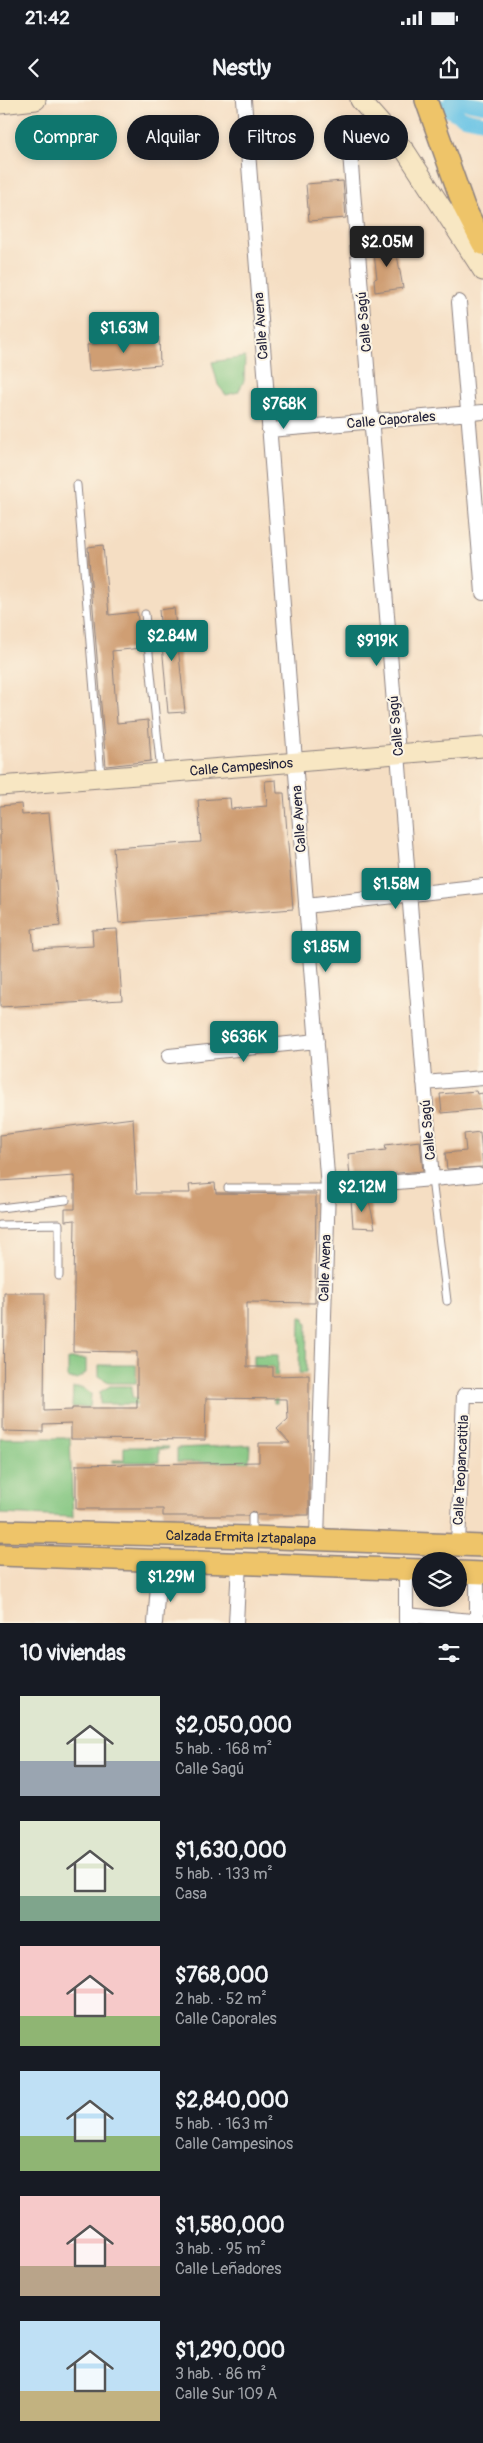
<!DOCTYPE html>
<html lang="es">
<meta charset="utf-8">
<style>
body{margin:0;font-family:Pangolin,sans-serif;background:#242831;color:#f1f3f6;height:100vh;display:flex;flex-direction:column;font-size:19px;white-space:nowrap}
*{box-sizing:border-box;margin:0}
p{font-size:16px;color:#9ea1a6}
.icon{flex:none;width:28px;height:28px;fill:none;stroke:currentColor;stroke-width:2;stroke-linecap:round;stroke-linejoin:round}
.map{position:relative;height:1523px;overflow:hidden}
.panel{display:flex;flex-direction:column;background:#171b24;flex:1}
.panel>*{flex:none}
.guide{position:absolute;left:15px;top:15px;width:454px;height:45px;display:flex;gap:10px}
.buttons{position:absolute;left:412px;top:1452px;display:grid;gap:10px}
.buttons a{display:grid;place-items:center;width:55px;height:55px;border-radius:50%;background:#171b24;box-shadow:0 2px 8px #0003;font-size:25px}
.price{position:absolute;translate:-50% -42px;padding:0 11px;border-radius:5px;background:#0f766e;color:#fff;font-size:16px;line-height:32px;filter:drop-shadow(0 1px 2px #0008)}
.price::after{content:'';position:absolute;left:50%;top:30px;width:15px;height:11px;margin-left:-8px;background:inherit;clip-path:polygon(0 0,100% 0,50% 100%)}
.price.active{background:#222;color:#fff}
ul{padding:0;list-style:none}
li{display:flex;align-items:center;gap:15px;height:125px;padding:0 20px}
li span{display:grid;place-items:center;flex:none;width:140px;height:100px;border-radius:0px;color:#555}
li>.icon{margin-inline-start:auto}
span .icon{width:60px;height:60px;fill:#fffc;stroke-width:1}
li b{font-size:21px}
h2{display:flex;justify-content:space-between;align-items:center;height:60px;padding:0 20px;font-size:21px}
.chip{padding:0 18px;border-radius:22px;background:#171b24;box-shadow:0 2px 8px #0003;font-size:18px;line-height:45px}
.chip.active{background:#0f766e;color:#fff}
.status{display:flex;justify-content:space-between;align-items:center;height:35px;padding:0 25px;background:#171b24;direction:ltr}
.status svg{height:14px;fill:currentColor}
header{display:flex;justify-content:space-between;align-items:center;height:65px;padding:0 20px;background:#171b24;font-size:22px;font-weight:800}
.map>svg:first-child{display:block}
.green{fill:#81c57f;stroke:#52745d}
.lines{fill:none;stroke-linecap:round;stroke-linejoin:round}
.canal{stroke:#67c3e5;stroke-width:14}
.building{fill:#cf9e73}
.lane-casing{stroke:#8c807f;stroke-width:9}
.street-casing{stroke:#8c807f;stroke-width:16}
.secondary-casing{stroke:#8c807f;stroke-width:21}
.primary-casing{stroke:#8c807f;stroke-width:24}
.lane{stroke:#fff;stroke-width:7}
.street{stroke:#fff;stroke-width:14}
.secondary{stroke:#f8e7c3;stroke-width:19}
.primary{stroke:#eec469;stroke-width:21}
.labels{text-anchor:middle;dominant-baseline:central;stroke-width:4;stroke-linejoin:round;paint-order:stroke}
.street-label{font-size:14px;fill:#22223b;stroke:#fcf5e5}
</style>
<div class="status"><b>21:42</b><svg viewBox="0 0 49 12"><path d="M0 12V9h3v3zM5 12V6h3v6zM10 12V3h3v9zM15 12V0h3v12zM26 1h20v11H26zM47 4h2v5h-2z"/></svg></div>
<header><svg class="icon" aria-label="back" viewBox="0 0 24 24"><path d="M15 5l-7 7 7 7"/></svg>Nestly<svg class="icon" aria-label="share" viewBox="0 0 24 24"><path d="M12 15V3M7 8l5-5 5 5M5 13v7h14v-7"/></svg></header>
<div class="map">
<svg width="483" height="1523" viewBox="0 0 483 1523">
<rect width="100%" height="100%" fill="#fcf5e5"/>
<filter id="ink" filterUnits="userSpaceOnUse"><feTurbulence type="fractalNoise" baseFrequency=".02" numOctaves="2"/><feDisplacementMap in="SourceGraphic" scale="10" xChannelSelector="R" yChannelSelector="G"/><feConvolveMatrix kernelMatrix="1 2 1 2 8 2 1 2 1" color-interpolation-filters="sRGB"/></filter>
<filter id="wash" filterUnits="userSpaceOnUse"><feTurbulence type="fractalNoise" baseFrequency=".0096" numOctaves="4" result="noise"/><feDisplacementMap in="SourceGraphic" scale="20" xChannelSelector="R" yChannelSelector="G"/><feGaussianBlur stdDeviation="1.12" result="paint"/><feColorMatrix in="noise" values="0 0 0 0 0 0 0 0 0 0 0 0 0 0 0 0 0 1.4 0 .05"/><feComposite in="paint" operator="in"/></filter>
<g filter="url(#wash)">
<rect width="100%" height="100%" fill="#f5dec3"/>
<path class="green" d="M245,257L244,281L238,292L226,295L218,285L212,262Z
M300,1217H303L307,1223L306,1273H299Z
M254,1255H278L277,1303H274V1267L254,1266Z
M68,1259H86V1273L77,1279H68Z
M99,1265H136V1283H110L99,1276Z
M110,1286H132V1297L137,1298L140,1304H100V1292Z
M73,1288H83L91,1294L90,1307H72Z
M0,1338H70L73,1417L0,1414Z
M250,1345L249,1362H177V1348Z
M124,1347H169L168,1349H159V1362H113V1360H124Z"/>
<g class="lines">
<path class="canal" d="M427,0L464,18L483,22
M451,0L483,6"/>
</g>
<g id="blocks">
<path class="building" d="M343,81L346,118L309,121L306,84Z
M395,144L403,188L375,192L374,179L377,178L373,146Z
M159,237L160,265L89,271L87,245Z
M103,445L109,515L137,512L141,548L112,551L117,623L148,620L151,661L106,666L88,447Z
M174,508L185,612L168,613L159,510Z
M276,680L277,693H284L293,809L119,823L113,748L201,742L198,700L230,698L231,709L267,706L265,681Z
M21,704L22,715L49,713L60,826L32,829L34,849L93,846L92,830L117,829L122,900L0,907V706Z
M476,991L477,994L483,993V1009L442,1013L440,994Z
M133,1018L137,1093H190L189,1085L215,1083L216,1093L316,1094L315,1203L247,1202V1267H273V1276L309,1275V1415H257L252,1411L247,1416H163V1409H76V1365L259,1362V1343H290L277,1329L288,1319L287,1299L206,1298L205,1340L71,1339V1324L43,1325V1332L3,1331L4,1193H45L44,1311L72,1310V1308H137V1252L73,1251L75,1120L65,1121V1109H75V1076L0,1081V1035Z
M480,1032L483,1067L447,1069L445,1053L466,1051L464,1034Z
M420,1041L423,1071L350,1077L348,1054L386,1050L385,1045Z
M368,1096L375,1128L353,1127L351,1099Z"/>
</g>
</g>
<g filter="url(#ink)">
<use href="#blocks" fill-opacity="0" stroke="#8c807f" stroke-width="1"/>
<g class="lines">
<g class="lane-casing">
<path id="lane" d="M77,385L101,676
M145,514L161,672
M432,1079L447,1201
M228,1088H328
M0,1108L66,1100
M0,1125L59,1124V1176
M252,1416V1436"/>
</g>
<g class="street-casing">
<path id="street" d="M244,0L328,1088L317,1439
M350,53L432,1079
M459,202L483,493
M269,330L483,312
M306,806L483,786
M169,956L317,941
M424,983L483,978
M328,1088L478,1075
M458,1445L464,1295H483
M406,1515L483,1522
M477,1521V1473
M406,1522V1469
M155,1523L160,1460
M236,1523L239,1463"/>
</g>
<g class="secondary-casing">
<g id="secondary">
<path d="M360,0L406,52L483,171"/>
<path d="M0,4L36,0"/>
<path id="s1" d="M0,686L483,647"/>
</g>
</g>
<g class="primary-casing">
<g id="primary">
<path d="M426,0L464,107L483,144"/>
<path id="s2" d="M0,1431L252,1437L483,1446"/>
<path d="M0,1455L421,1470"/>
<path d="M459,1472L483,1473"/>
</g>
</g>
<use href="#lane" class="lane"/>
<use href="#street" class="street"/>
<use href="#secondary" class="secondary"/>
<use href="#primary" class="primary"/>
</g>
</g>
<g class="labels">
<g class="street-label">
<text transform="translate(364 222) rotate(-95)">Calle Sagú</text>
<text transform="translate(261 226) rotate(-94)">Calle Avena</text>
<text transform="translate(391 320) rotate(-5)">Calle Caporales</text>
<text transform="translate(396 626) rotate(-95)">Calle Sagú</text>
<text stroke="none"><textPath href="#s1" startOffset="242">Calle Campesinos</textPath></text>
<text transform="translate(299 719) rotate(-94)">Calle Avena</text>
<text transform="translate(428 1030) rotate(-95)">Calle Sagú</text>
<text transform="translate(325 1168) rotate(-88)">Calle Avena</text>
<text transform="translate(461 1370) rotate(-87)">Calle Teopancatitla</text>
<text stroke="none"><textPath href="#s2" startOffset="241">Calzada Ermita Iztapalapa</textPath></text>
</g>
</g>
</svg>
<div class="buttons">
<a><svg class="icon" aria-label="layers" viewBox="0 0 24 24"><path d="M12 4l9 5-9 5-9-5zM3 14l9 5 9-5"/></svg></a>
</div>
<b class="price active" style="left:387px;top:168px">$2.05M</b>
<b class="price" style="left:124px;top:254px">$1.63M</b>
<b class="price" style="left:284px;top:330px">$768K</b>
<b class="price" style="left:172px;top:562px">$2.84M</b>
<b class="price" style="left:377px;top:567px">$919K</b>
<b class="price" style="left:396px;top:810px">$1.58M</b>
<b class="price" style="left:326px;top:873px">$1.85M</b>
<b class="price" style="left:244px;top:963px">$636K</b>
<b class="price" style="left:362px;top:1113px">$2.12M</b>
<b class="price" style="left:171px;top:1503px">$1.29M</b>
<div class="guide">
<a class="chip active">Comprar</a>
<a class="chip">Alquilar</a>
<a class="chip">Filtros</a>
<a class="chip">Nuevo</a>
</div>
</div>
<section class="panel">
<h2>10 viviendas<svg class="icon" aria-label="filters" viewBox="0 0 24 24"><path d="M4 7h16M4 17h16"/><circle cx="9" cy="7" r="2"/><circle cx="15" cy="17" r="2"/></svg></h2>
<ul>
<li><span style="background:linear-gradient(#dfe7d0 65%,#9aa5b1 0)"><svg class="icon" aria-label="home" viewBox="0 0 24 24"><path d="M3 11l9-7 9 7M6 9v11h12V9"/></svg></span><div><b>$2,050,000</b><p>5 hab. · 168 m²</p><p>Calle Sagú</p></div></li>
<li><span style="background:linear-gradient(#dfe7d0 75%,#7fa58c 0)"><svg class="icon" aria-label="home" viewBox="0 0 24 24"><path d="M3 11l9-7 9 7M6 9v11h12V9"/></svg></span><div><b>$1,630,000</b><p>5 hab. · 133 m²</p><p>Casa</p></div></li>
<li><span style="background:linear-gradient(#f6c9c9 70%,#8fb573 0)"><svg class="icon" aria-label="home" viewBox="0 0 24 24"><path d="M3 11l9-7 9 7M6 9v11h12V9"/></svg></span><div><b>$768,000</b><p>2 hab. · 52 m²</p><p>Calle Caporales</p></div></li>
<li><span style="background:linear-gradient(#bfe0f5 65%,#8fb573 0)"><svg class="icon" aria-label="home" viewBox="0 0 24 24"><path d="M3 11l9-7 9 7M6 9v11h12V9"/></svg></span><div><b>$2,840,000</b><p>5 hab. · 163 m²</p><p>Calle Campesinos</p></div></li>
<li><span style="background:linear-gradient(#f6c9c9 70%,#b9a48a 0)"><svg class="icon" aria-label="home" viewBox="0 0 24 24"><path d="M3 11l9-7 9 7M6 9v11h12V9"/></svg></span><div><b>$1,580,000</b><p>3 hab. · 95 m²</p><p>Calle Leñadores</p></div></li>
<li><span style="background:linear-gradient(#bfe0f5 70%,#c2b280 0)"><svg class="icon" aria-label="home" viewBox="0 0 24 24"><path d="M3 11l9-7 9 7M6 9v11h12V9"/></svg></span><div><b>$1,290,000</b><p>3 hab. · 86 m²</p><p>Calle Sur 109 A</p></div></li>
</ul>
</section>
